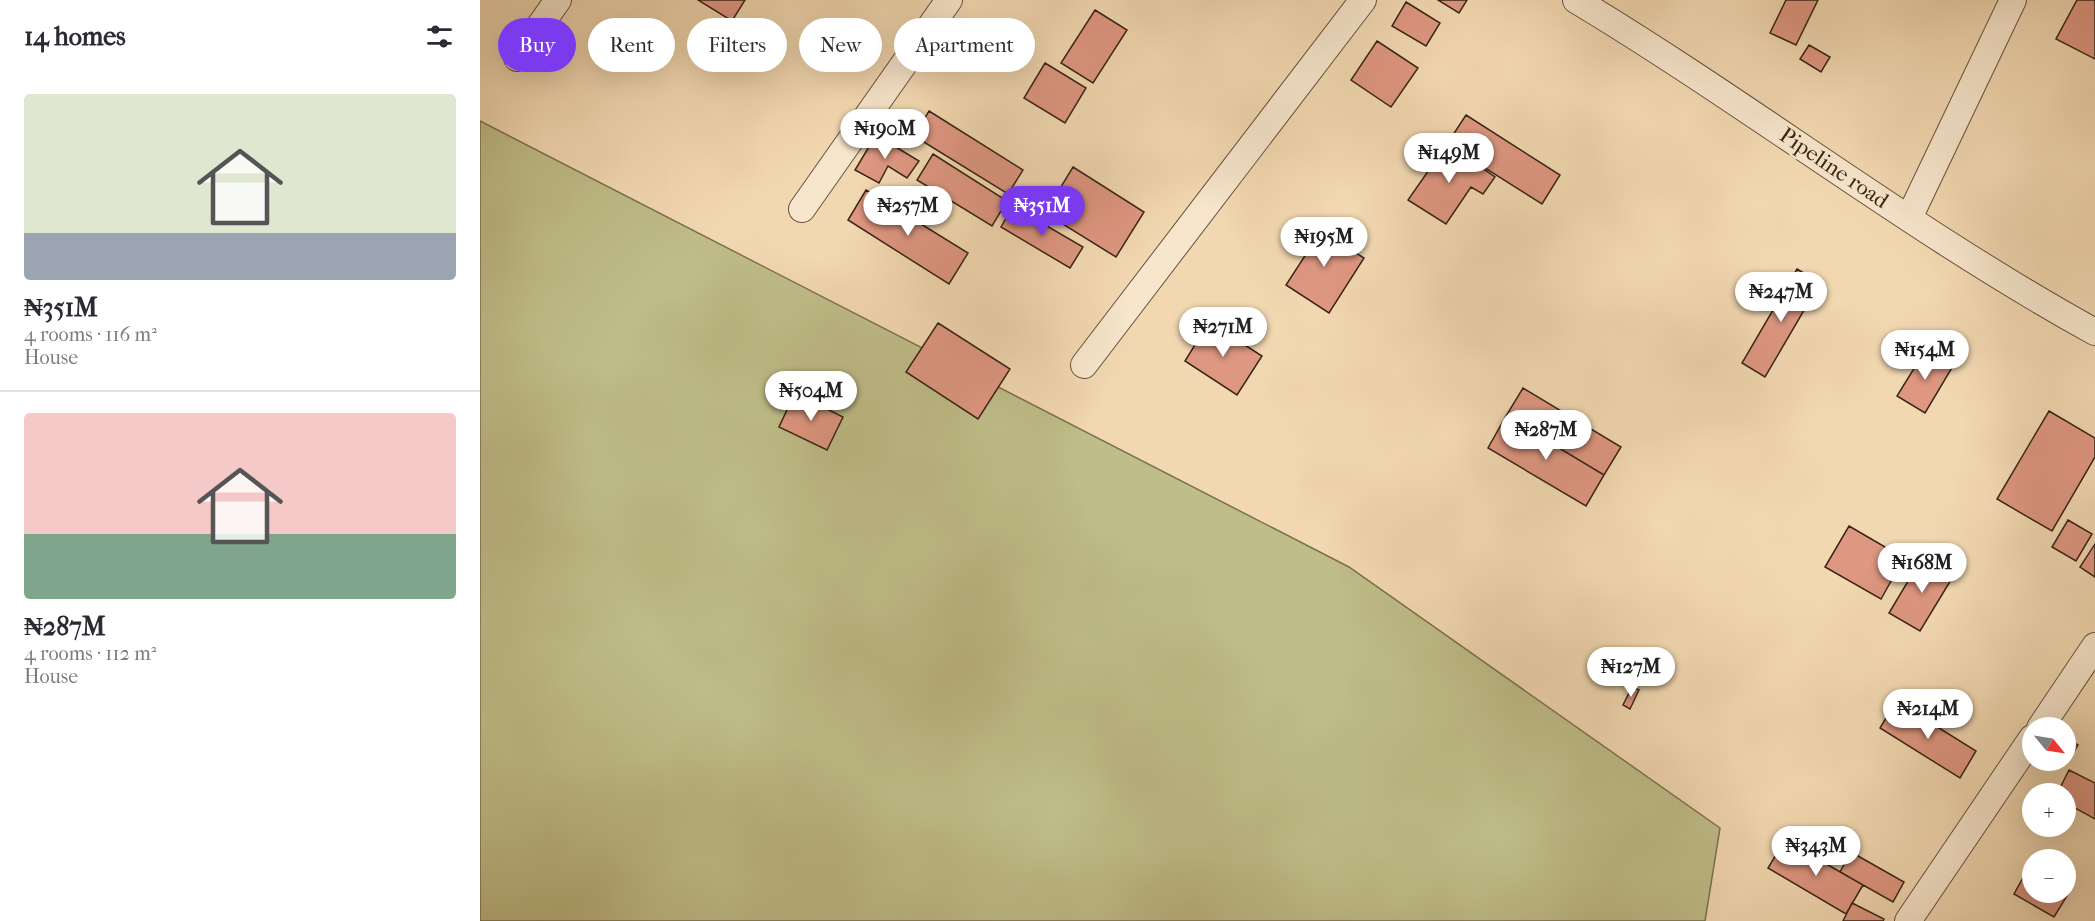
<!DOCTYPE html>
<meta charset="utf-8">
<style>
body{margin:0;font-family:"IM FELL French Canon",serif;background:#f2f2f3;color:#2b2b33;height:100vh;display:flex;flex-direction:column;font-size:22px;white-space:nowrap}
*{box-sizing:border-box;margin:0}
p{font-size:20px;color:#7c7c81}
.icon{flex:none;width:33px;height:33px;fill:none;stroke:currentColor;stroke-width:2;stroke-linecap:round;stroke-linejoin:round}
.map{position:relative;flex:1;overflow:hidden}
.panel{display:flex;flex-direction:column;background:#fff;width:480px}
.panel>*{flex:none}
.banner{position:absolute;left:18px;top:18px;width:570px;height:54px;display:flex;gap:12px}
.needle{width:39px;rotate:120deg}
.fabs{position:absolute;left:1542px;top:717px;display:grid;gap:12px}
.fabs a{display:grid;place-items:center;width:54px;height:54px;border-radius:50%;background:#fff;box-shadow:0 6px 24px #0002;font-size:30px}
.price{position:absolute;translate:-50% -51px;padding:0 14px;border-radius:21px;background:#fff;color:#222;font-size:20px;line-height:39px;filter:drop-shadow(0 2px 3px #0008)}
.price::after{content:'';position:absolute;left:50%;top:36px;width:18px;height:14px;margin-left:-9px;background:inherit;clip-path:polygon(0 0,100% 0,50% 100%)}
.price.active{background:#7c3aed;color:#fff}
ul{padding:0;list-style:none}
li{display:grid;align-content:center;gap:12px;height:318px;padding:0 24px}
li+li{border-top:2px solid #e1e1e2}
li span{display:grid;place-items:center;height:186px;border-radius:6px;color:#555}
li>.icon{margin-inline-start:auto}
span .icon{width:108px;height:108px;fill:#fffc;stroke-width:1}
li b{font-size:26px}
h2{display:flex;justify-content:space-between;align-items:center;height:72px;padding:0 24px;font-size:26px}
.chip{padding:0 21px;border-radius:27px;background:#fff;box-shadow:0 6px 24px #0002;font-size:21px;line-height:54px}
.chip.active{background:#7c3aed;color:#fff}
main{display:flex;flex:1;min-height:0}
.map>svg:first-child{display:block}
.green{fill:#bfbd88;stroke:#7c7050;stroke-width:1.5}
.building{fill:#de9781;stroke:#382417;stroke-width:1.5}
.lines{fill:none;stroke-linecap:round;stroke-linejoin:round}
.minor-casing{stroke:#66513e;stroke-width:28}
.minor{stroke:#f7e6cc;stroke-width:26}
.labels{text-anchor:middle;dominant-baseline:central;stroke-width:5;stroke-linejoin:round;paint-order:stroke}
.street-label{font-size:22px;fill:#382417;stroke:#f7e6cc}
</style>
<main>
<section class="panel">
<h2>14 homes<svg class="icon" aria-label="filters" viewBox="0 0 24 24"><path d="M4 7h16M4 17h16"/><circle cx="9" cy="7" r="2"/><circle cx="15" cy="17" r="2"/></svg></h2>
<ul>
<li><span style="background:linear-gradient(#dfe7d0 75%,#9aa5b1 0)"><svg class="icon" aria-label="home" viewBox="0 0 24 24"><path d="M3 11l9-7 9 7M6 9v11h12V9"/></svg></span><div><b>₦351M</b><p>4 rooms · 116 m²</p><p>House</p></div></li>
<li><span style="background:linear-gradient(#f6c9c9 65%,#7fa58c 0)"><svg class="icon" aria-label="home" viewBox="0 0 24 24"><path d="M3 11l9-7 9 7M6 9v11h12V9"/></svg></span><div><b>₦287M</b><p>4 rooms · 112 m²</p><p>House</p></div></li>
</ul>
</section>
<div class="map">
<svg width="1615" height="921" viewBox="0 0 1615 921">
<rect width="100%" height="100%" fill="#f2d8b1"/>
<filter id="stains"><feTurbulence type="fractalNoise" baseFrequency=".00333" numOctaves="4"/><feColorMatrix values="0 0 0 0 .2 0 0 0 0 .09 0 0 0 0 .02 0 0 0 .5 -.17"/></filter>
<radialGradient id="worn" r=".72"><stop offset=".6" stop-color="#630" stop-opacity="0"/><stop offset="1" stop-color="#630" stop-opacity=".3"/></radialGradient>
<path class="green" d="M0,121L869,567L1240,828L1225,921H0Z"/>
<path class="building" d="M218,0H265L252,21Z
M958,0H987L979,13Z
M1306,0H1338L1316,45L1290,33Z
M1597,0H1615V59L1576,39Z
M926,2L960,23L946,46L912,26Z
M615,10L647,30L613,83L581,63Z
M897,41L938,68L911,107L871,80Z
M1329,45L1350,57L1341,72L1320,59Z
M565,63L606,88L585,123L544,98Z
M449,111L543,170L528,194L434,136Z
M986,115L1080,175L1062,204L967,144Z
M396,135L439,161L427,178L408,166L399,183L375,170Z
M967,144L1015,177L1003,194L991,187L966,224L928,200Z
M453,154L527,201L512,226L437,180Z
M593,167L664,212L636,257L565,213Z
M386,190L488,253L469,284L368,220Z
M533,206L603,247L590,268L521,227Z
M826,221L884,258L849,313L806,285L830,248L817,240Z
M1317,269L1340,283L1285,377L1262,363Z
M729,322L782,356L757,395L705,361Z
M458,323L530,369L498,419L426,372Z
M1446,349L1473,366L1445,413L1417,396Z
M1043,388L1141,447L1124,475L1026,416Z
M315,393L363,417L347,450L299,427Z
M1569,411L1615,438V457L1572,531L1517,499Z
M1026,416L1124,475L1106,506L1008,448Z
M1588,520L1612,534L1596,561L1572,547Z
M1369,526L1424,558L1401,599L1345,567Z
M1615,544V577L1600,567Z
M1443,556L1474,575L1440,631L1409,613Z
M1152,687L1159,690L1150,709L1143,705Z
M1416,701L1496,751L1480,778L1400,728Z
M1586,738L1598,745L1588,761L1586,760Z
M1589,770L1615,783V819L1586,803V794H1577Z
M1305,840L1383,885L1366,914L1288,868Z
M1371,852L1424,882L1413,902L1360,872Z
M1549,867L1552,869V892H1586V888L1590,891L1574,917L1534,894Z
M1372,903L1404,919L1403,921H1363Z"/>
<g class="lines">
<g class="minor-casing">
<path id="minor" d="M1096,0C1272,106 1435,233 1615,332
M37,58L78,0
M322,209L469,0
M1429,218L1533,0
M604,365L883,0
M1560,728L1615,646
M1428,921L1552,738"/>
</g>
<use href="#minor" class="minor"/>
</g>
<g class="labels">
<g class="street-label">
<text transform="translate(1354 168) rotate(34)">Pipeline road</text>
</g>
</g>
<rect width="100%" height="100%" filter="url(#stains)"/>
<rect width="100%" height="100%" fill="url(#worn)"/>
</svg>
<div class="fabs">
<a><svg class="needle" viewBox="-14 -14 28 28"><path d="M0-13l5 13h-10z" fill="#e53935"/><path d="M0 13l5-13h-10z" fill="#7c7c81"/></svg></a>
<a>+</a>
<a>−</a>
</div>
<b class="price" style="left:405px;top:160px">₦190M</b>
<b class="price" style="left:969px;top:184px">₦149M</b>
<b class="price" style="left:428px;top:237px">₦257M</b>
<b class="price active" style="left:562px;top:237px">₦351M</b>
<b class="price" style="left:844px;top:268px">₦195M</b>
<b class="price" style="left:1301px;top:323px">₦247M</b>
<b class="price" style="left:743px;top:358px">₦271M</b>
<b class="price" style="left:1445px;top:381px">₦154M</b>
<b class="price" style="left:331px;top:422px">₦504M</b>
<b class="price" style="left:1066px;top:461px">₦287M</b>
<b class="price" style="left:1442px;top:594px">₦168M</b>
<b class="price" style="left:1151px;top:698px">₦127M</b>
<b class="price" style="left:1448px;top:740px">₦214M</b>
<b class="price" style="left:1336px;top:877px">₦343M</b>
<div class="banner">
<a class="chip active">Buy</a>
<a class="chip">Rent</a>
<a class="chip">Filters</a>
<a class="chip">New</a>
<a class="chip">Apartment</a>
</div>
</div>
</main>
